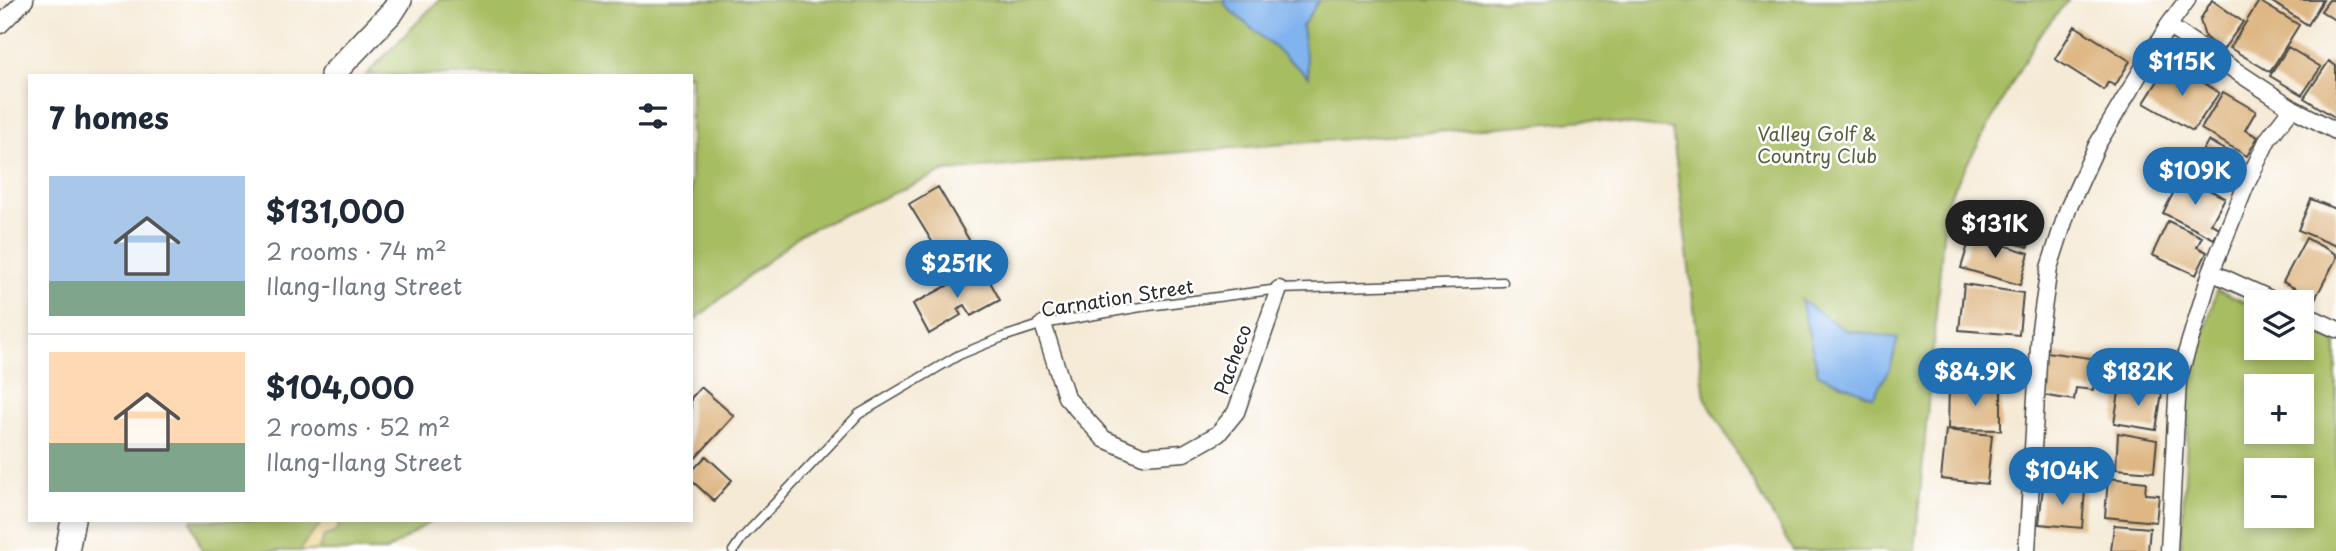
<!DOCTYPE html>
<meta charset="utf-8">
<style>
body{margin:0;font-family:"Playpen Sans",sans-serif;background:#f2f2f3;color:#1f2937;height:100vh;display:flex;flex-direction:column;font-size:26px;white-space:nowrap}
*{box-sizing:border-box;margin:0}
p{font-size:23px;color:#747a83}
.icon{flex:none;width:38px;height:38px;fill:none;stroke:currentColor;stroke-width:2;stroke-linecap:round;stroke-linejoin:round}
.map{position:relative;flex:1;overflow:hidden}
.sheet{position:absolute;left:28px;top:74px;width:665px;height:448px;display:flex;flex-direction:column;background:#fff;border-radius:0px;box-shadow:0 4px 10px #0003}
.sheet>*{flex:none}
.buttons{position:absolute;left:2244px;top:290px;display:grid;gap:14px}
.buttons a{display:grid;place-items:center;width:70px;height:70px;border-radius:0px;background:#fff;box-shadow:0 4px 10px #0003;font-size:35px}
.price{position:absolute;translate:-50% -60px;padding:0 16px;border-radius:24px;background:#1f6fb2;color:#fff;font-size:23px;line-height:46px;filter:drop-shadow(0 2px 4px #0008)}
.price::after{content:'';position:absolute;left:50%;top:42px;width:21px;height:16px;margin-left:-10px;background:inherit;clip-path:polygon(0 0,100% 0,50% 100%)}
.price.on{background:#222;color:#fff}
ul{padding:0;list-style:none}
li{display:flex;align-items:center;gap:21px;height:175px;padding:0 21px}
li+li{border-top:2px solid #e0e1e3}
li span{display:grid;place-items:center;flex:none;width:196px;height:140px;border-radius:0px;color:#555}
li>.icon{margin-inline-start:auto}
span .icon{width:84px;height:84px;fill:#fffc;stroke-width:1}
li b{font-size:30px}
h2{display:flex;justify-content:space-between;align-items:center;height:84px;padding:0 21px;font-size:30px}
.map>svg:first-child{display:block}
.green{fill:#a7bd62;stroke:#697446;stroke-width:2;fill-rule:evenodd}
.sand{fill:#eeda9e;stroke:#8c8264;stroke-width:2}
.water{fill:#81b4ee;stroke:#56708c;stroke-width:2}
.building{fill:#deb784}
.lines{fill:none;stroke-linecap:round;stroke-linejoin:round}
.lane-casing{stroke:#494845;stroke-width:11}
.street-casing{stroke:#494845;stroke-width:19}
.secondary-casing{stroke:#494845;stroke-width:26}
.lane{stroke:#fff;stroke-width:8}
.street{stroke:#fff;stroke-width:16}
.secondary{stroke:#fff;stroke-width:23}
.labels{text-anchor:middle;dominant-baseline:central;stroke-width:5;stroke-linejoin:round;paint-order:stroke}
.park-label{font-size:19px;fill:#565e3e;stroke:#fff}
.street-label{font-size:19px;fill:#2b2b2b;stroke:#fff}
</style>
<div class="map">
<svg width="2336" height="551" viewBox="0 0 2336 551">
<rect width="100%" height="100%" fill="#fff"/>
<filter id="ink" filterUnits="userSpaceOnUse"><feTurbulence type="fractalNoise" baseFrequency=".0143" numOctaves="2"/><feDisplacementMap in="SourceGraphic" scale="14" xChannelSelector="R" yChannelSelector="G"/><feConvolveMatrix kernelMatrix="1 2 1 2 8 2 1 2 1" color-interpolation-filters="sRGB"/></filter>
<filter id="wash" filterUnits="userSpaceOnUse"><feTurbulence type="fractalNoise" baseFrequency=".00686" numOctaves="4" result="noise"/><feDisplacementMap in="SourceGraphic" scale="28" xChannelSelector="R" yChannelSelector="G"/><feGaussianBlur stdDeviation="1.57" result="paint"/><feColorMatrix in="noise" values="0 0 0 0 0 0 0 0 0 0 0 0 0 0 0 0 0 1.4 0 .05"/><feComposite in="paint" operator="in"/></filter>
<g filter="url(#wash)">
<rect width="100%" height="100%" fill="#f5ead6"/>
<path class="green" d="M439,0H2068L2037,38L1946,202L1915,551H1793L1705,398L1672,129L1587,120L945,171L802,233L691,323V75H366Z
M2217,290L2256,307V348H2301V327L2336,342V551H2181L2190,381ZM2256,387H2301V432H2256ZM2256,471H2301V516H2256Z
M191,520H433L386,551H202Z"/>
<path class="sand" d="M323,520H338L339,526L336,532L324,536L318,551H301C303,540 317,531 323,520Z"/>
<path class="water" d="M1222,0H1319L1302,27L1309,77L1230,10Z
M1801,300L1845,330L1898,338L1890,369L1873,397L1818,374Z"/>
<g id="blocks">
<path class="building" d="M2212,0L2243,22L2222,51L2205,37L2200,20Z
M2269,0H2323L2308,25Z
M2329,0H2336V21L2321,11Z
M2259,1L2299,25L2270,72L2230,48Z
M2075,26L2130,61L2115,86L2108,82L2104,90L2055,59Z
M2288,47L2321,67L2302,95L2270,76Z
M2329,61L2336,66V118L2304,98Z
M2181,67L2219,93L2193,131L2144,103L2161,76Z
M2223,92L2256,111L2245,130L2258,137L2247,156L2201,129Z
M2208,141L2241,158L2222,190L2189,174Z
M2182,176L2225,198L2211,224L2220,228L2214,239L2163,213Z
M938,187L975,250L947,266L909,204Z
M2311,199L2336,209V246L2298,230Z
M1984,201L2036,217L2028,247L1975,232Z
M2168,221L2202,237L2197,247L2207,252L2196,275L2152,255Z
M1971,235L2029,253L2020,285L1961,268Z
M2306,238L2336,254V259L2315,299L2283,282Z
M982,267L1000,300L971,316L965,305L957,309L961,315L929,334L913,304Z
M1964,284L2023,293L2019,335L1959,330Z
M2046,352L2098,359L2093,390L2076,388L2074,400L2040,395Z
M1949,386L2001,388V430L1948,429Z
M2120,386L2162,393L2156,430L2114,423Z
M701,387L734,416L691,463V398Z
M1946,430L1992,435L1987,484L1941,479Z
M2118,433L2157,440L2154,472L2116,469Z
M706,456L732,480L714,501L691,480V472Z
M2108,478L2146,482L2145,494L2159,495L2156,522L2105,517Z
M2043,486L2085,490L2082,528L2039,524Z
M2114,525L2150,528L2148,551H2111Z"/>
</g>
</g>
<g filter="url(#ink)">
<use href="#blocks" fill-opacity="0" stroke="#494845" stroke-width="2"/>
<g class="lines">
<g class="lane-casing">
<path id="lane" d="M733,551L742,538L859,414L959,355L1003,337L1043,324L1141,307L1279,289L1503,282"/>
</g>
<g class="street-casing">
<path id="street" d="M0,25L25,0
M2168,26L2292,108L2336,131
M2211,272L2279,303
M2301,313L2336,329
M1043,324L1066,397L1104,439L1143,456L1184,453L1218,434L1236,412L1279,289
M2027,551L2040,329L2049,268L2068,209L2097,145L2168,26L2187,0
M2169,551L2178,380L2211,272L2246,185L2268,139L2292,108"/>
</g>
<g class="secondary-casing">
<path id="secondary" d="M332,75L393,11L400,0
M67,551L73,520"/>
</g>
<use href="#lane" class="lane"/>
<use href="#street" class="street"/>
<use href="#secondary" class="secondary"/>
</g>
</g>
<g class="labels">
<g class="park-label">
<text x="1817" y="133">Valley Golf &amp;<tspan x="1817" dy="22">Country Club</tspan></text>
</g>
<g class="street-label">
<text transform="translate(1117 297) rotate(-9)">Carnation Street</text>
<text transform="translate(1232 359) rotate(-70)">Pacheco</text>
</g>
</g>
</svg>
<div class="buttons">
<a><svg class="icon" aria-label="layers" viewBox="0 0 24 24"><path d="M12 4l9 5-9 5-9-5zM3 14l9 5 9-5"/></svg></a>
<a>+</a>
<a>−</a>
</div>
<b class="price" style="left:2182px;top:98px">$115K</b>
<b class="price" style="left:2195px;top:207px">$109K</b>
<b class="price on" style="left:1995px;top:260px">$131K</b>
<b class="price" style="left:957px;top:300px">$251K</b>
<b class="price" style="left:1975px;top:408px">$84.9K</b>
<b class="price" style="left:2138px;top:408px">$182K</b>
<b class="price" style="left:2062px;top:507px">$104K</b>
<section class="sheet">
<h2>7 homes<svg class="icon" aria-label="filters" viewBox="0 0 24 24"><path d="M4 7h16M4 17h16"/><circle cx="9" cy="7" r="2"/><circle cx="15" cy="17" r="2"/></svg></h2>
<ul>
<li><span style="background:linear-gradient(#a9c7e8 75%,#7fa58c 0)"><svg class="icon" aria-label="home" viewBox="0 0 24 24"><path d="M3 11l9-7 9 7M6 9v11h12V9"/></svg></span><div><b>$131,000</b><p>2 rooms · 74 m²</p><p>Ilang-Ilang Street</p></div></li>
<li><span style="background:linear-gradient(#ffd9b3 65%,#7fa58c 0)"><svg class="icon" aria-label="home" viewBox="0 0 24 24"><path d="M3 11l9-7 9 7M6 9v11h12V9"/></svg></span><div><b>$104,000</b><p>2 rooms · 52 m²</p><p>Ilang-Ilang Street</p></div></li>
</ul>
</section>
</div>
